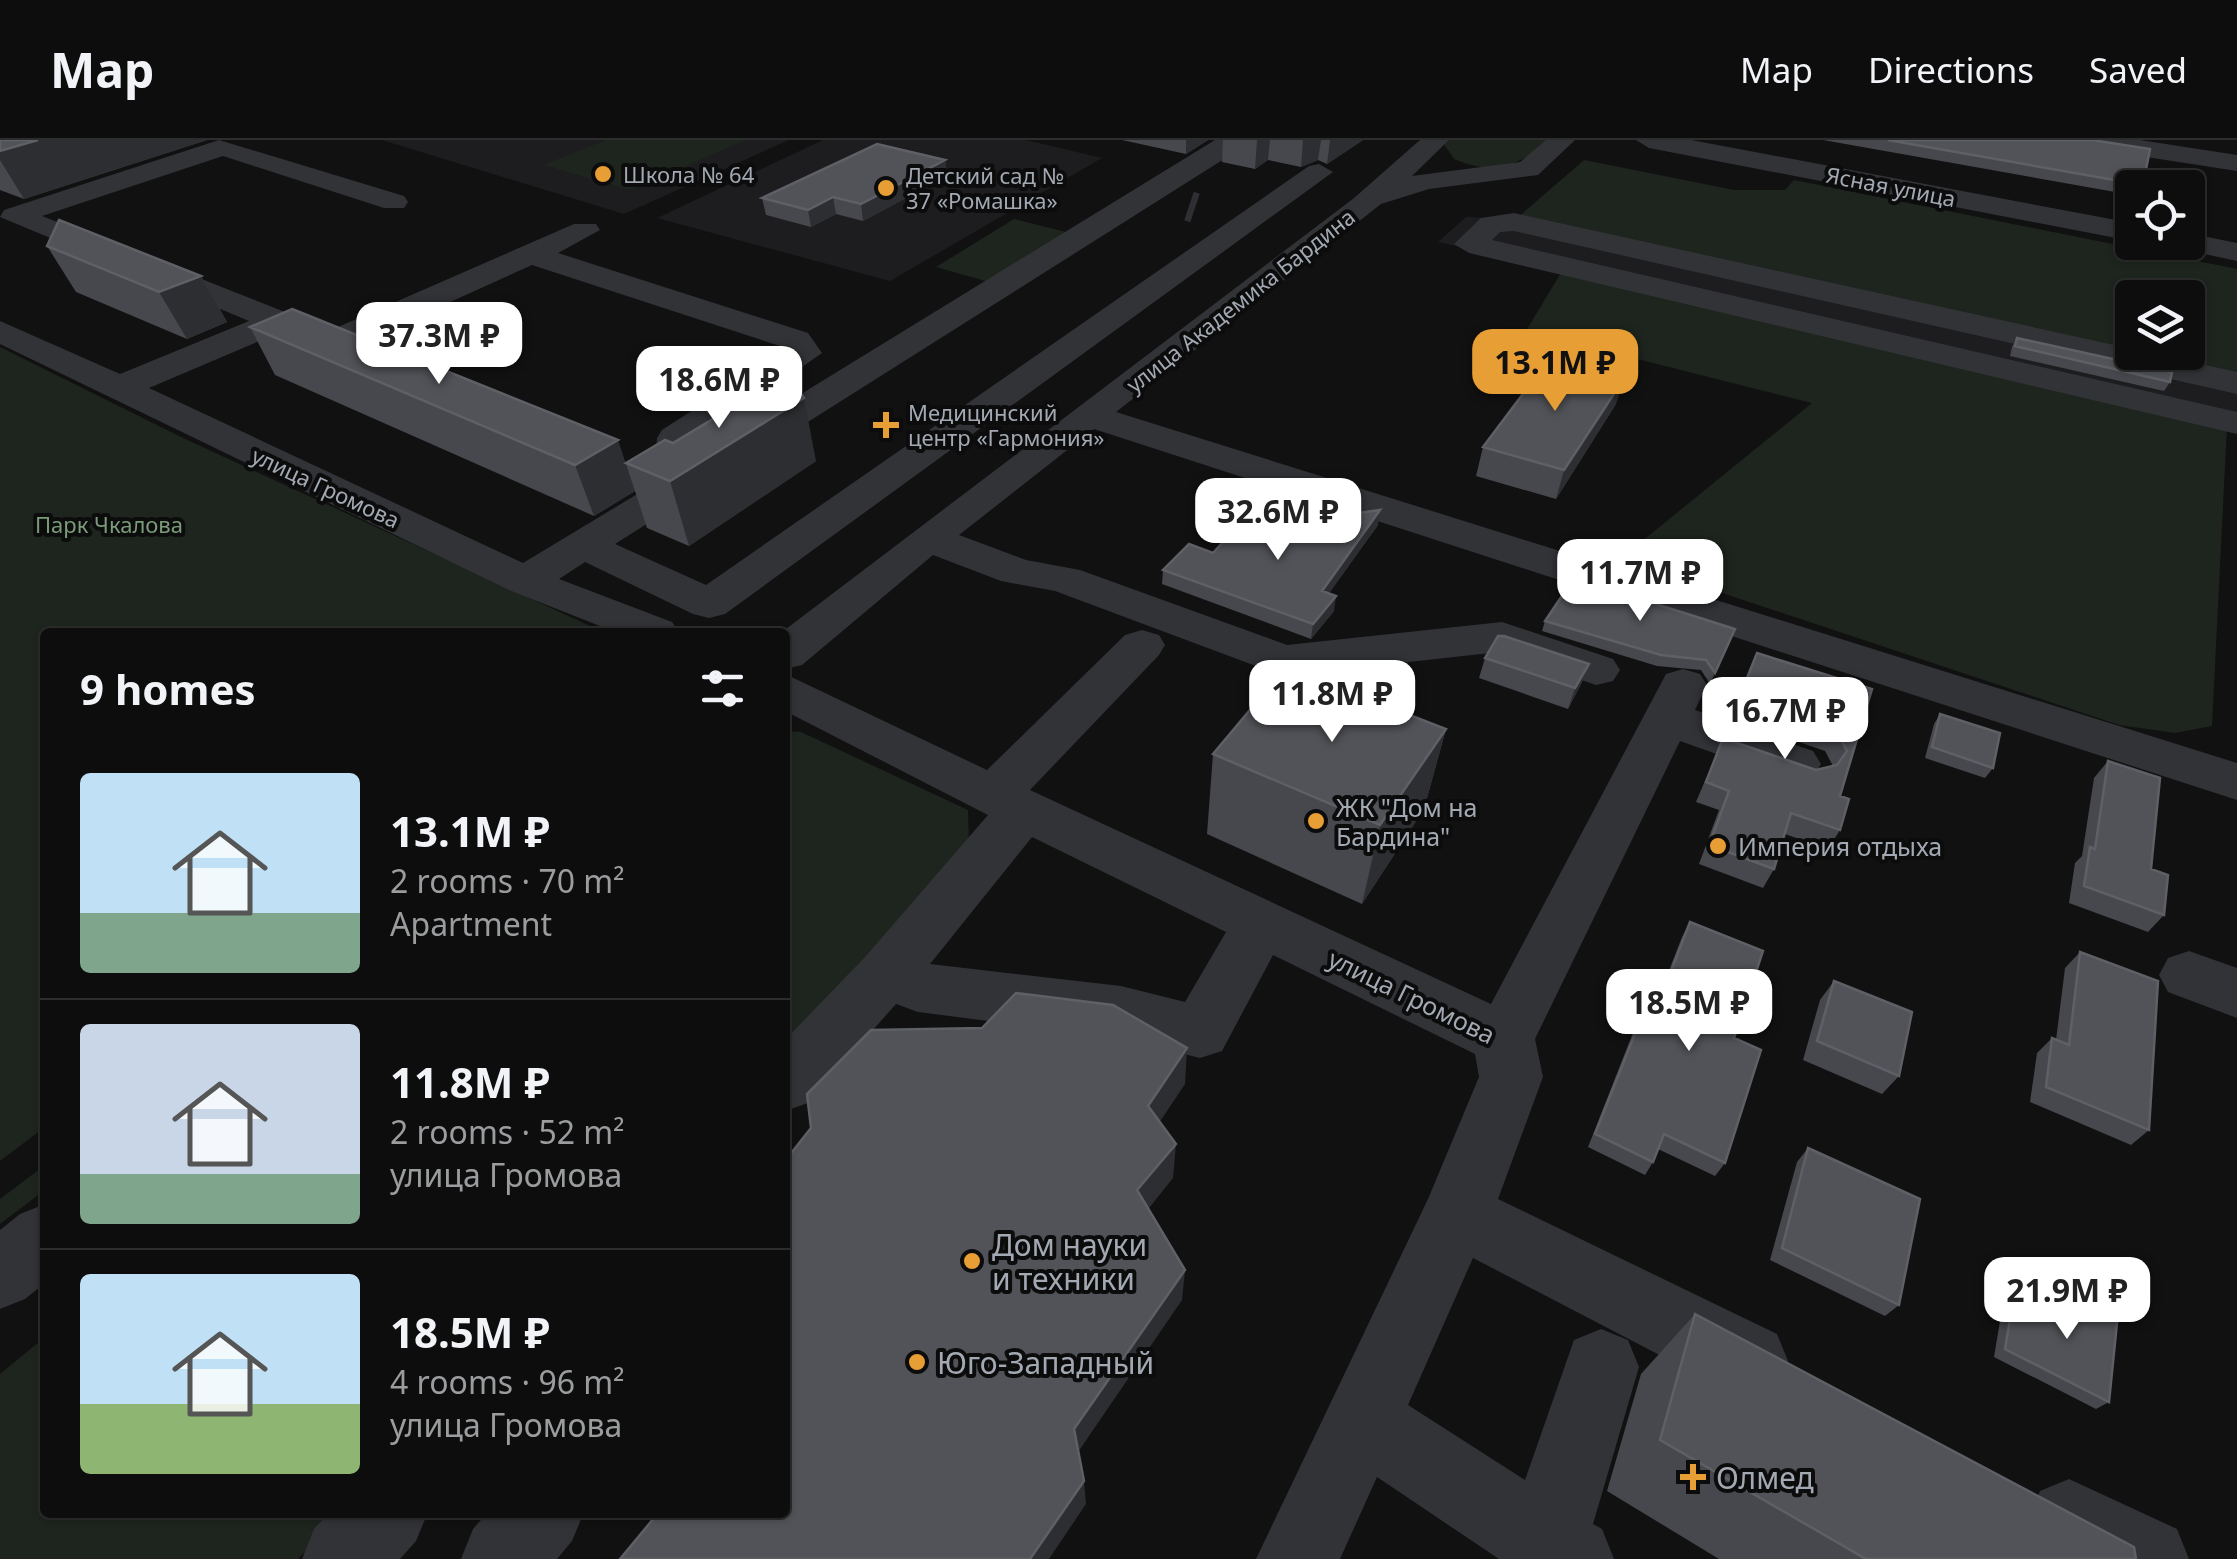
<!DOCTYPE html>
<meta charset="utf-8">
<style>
body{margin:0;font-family:"Noto Sans",sans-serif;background:#1b1b1c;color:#f1f3f6;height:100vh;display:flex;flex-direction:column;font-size:38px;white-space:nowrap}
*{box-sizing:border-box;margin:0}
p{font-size:32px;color:#9a9c9e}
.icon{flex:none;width:55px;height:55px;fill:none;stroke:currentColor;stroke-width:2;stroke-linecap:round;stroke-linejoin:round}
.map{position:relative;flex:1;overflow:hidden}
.side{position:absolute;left:40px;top:488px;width:750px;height:890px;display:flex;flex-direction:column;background:#0d0d0e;border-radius:10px;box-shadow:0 2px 8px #0004,0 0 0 2px #2d2d2e}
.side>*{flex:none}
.tools{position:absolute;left:2115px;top:30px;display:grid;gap:20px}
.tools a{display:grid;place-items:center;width:90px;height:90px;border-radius:10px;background:#0d0d0e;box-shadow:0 2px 8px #0004,0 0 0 2px #2d2d2e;font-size:50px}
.price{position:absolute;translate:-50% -85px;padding:0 22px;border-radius:20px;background:#fff;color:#222;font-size:32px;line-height:65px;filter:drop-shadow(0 2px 5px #0008)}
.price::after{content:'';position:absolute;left:50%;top:60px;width:30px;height:22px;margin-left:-15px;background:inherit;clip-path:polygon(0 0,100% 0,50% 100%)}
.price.active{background:#e79e34;color:#111}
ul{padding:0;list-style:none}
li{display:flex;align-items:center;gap:30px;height:250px;padding:0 40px}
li+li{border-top:2px solid #2d2d2e}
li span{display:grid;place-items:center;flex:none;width:280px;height:200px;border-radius:10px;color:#555}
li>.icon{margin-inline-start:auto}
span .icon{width:120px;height:120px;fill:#fffc;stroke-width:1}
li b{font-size:42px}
h2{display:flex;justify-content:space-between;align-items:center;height:120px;padding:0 40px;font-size:42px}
header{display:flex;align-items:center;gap:60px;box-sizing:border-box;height:140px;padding:0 50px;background:#0d0d0e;border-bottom:2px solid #2d2d2e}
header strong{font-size:48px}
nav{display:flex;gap:55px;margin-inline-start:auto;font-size:35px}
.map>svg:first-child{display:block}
.built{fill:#1d1d1f}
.green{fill:#1d251e;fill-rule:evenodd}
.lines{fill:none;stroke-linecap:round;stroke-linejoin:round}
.minor-tunnel{stroke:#2e2f32;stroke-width:30;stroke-dasharray:30 15;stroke-linecap:butt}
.minor{fill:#323337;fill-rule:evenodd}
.wall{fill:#47484d}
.shaded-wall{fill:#2d2e31}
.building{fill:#515358;stroke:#5e6066;stroke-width:2.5}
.poi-dot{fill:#e79e34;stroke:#0c0c0d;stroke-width:4}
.labels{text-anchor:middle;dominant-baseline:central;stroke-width:8;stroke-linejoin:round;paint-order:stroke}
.far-poi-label{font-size:22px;fill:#a3a9b2;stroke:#0c0c0d;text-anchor:start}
.far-street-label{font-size:22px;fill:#a3a9b2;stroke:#0c0c0d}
.far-park-label{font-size:22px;fill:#7b9c7b;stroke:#0c0c0d}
.poi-label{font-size:25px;fill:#a3a9b2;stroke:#0c0c0d;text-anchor:start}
.street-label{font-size:25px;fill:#a3a9b2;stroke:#0c0c0d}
.near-poi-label{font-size:30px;fill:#a3a9b2;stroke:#0c0c0d;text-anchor:start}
</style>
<header>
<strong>Map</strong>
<nav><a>Map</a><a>Directions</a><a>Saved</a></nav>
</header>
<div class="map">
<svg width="2237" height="1419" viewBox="0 0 2237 1419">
<rect width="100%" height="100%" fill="#111112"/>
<path class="built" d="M382,0H789L624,74Z
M823,0H1026L1102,18L890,141L657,78Z
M1466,77L1516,79L2237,237V288L1438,102Z"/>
<path class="green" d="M606,0H746L630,50L543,25Z
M1450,0H1550C1519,26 1494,36 1454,19L1444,4Z
M1584,20L1734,50H1785L1794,40L2237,129V237L1516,79ZM2132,158H2188V212H2132Z
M1014,79L1066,92L989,142L936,127Z
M1562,131L2227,286L2212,586L2175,593L2119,585L1620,419L1812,263L1526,191Z
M0,207L181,297L603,492H45V987L0,1021Z
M785,591L801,592L968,670L969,706L785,905Z
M45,1025V1050L0,1084V1059Z
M45,1197V1372L342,1373L298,1419H0V1234Z"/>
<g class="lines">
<path class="minor-tunnel" d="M1189,66L1195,68"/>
<path class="minor" d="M219,0L404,56L408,62L404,68H384L223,16L42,76L290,174L295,181L290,188L149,248L523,423L644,350L628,337L634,329L655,327L657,298L662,290L785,210L783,207L532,125L355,205L382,215L387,223L382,231C361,236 320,223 308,205L313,198L574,84H596L600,90L558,113L808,193L822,213L695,302V319L1215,0H1247L1243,7L615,404L706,445L1309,26L1319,24L1333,32L725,474L709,478L693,474L585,422L559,439L672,482L679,492H615L509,450L0,204V181L120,234L249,181L0,77L4,70Z
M1420,0H1449L1412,36L1520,22L1546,0H1575L1538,35L1429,49L1381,64L1116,272L2237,623V660L1094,289L959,395L1026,420L1080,430L1287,505L1502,482L1613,519L1620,530L1613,541L1596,545L1499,512L1283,536L1055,451L1001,441L933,415L802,525L785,529L782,492L1354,58Z
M1636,0H1691L2132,83V101L1649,8Z
M2075,0H2140L2237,15V31L2088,8Z
M1514,73L2237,232V254L1514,91L1500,92L1492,100L2237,272V294L1469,113L1454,104L1481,78Z
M2188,93L2237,103V121L2177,108L2173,102H2188Z
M1142,490L1159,495L1165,505L1159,515L1030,650L1491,864L1666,534L1683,529L1700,534L1707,545L1695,570L1813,611L1821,624L1813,637L1795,642L1680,601L1535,899L1543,937L1498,1059L1777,1194L1788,1221L1777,1248L1750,1259L1723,1248L1473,1118L1408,1265L1525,1340L1574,1200L1601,1189L1628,1200L1639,1227L1593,1384L1602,1389L1614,1419H1499L1377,1337L1340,1419H1256L1428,1059L1479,937L1475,914L1273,815L1222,911L1200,918L1121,898L918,872L896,864L808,963L785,971V900L866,816L988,675L785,571V534L987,630L1125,495ZM1032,697L1226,792L1185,862L1121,846L930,824Z
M2189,811L2237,828V878L2168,852L2159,835L2168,818Z
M45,1064V1143L25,1159L0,1169V1090L20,1074Z
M2069,1339L2177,1389L2189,1419H2060L2040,1409L2028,1380L2040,1351Z
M330,1372H428L416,1401L400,1419H302L314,1389Z
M488,1372H584L572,1401L557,1419H461L473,1389Z"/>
</g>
<path class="wall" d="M0,0H207L24,59L0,50Z
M1122,0H1208L1186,14Z
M1223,0H1363L1327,24L1318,20L1301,27L1268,20L1255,29L1222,22Z
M1823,0H2092L2143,45L2141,48H2132V55Z
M945,20L947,36L863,81L836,74L811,87L766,75L762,58Z
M47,106L201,136L227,182L187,199L76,152Z
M250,187L626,323L673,303L816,321L689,406L647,388L635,351L594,376L275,235Z
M2017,198L2170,242L2164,251L2010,216L2012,207Z
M1616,264L1556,359L1476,336L1483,307Z
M1378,385L1329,453L1334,471L1311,499L1162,444L1163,430L1213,413Z
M1545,481L1735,489L1710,544L1701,530L1657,526L1542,491Z
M1757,513L1872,549L1840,656V690L1828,709L1785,694L1774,729L1763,748L1699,724L1719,670L1696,662L1723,598L1816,630L1833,626L1825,611L1729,578Z
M1485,518L1589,524L1581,544L1568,569L1479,538Z
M1940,574L1993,628L1985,638L1925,618L1934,584Z
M1446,589L1424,669L1362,764L1207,694L1213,614Z
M2108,621L2151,729L2164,775L2148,792L2069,763L2075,723L2082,716L2094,638Z
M1690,782L1734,898L1725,1023L1715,1036L1658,1009L1653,1022L1645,1035L1588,1007L1640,875L1648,861L1656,864L1682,797Z
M2080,812L2149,990L2131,1005L2030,962L2037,913L2052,898L2056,900L2065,828Z
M1834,841L1899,936L1882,954L1803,920L1820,860Z
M1808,1008L1899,1165L1885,1176L1770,1120L1797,1022Z
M2071,1150L2109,1262L2096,1269L1994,1217L2003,1163L2014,1155L2058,1176L2060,1159Z
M1695,1174L2136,1419H1719L1607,1351L1641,1234Z"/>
<path class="shaded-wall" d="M38,0H207L24,59L0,20V11Z
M1186,0H1208L1186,14Z
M1257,0H1270L1268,20L1255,29Z
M1303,0H1321L1318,20L1301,27Z
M1330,0H1363L1327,24Z
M945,20L947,36L863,81L861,64Z
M833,57L836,74L811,87L808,70Z
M201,136L227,182L187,199L159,152Z
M1625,237L1616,264L1556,359L1564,330Z
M804,258L816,321L689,406L670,341Z
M618,300L635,351L594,376L575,325Z
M1380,370L1378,385L1320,466L1322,451Z
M1336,456L1334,471L1311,499L1313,484Z
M1589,524L1581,544L1568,569L1575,548Z
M1446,589L1424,669L1362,764L1380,685Z
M1187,908L1185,944L1147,1001L1148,966Z
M1176,1004L1173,1038L1137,1083V1050Z
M1185,1130L1182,1160L1076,1315L1074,1289Z
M1084,1341L1086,1364L1049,1419H1030Z"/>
<path class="building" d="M0,0H38L0,11Z
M1888,0H2092L2150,9L2143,45Z
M877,4L945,20L861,64L833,57L808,70L762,58Z
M59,80L201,136L159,152L47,106Z
M292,169L618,300L575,325L250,187Z
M2017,198L2172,232L2170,242L2015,206Z
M1550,218L1625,237L1564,330L1483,307Z
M787,234L804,258L670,341L626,323L665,300L673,303Z
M1380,370L1322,451L1336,456L1313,484L1163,430L1189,404L1213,413L1233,391Z
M1574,438L1735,489L1715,533L1706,520L1661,515L1545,481Z
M1498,496H1504L1589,524L1575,548L1485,518Z
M1757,513L1872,549L1840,656L1849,659L1840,690L1791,673L1774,729L1709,705L1729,651L1706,642L1723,598L1816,630L1837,625L1847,611L1837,592L1739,558Z
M1286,527L1446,589L1380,685L1213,614Z
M1940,574L2000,593L1993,628L1932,607Z
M2108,621L2160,638L2151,729L2168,735L2164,775L2084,746L2090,707L2095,709Z
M1690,782L1763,811L1734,898L1761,910L1725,1023L1664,994L1653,1022L1595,994L1648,861L1658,865Z
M2080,812L2158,841L2149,990L2046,947L2052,898L2069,905Z
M1834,841L1912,872L1899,936L1817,901Z
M1016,853L1113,865L1187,908L1148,966L1176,1004L1137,1050L1185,1130L1074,1289L1084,1341L1030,1419H620L659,1372H785V1021L811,988L807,954L871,890L982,888Z
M1808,1008L1920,1059L1899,1165L1782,1108Z
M2071,1150L2118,1173L2109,1262L2005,1209L2014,1155L2068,1181Z
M1695,1174L2134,1407L2136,1419H1866L1660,1300Z"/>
<g class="poi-dot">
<circle cx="603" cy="34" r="10"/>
<circle cx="886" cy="48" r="10"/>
<path d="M881 270h10v10h10v10h-10v10h-10v-10h-10v-10h10z"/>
<circle cx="1316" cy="681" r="10"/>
<circle cx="1718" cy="706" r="10"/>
<circle cx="972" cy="1121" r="10"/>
<circle cx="917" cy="1222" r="10"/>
<path d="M1688 1322h10v10h10v10h-10v10h-10v-10h-10v-10h10z"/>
</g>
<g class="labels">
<g class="far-poi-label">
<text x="623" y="34">Школа № 64</text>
<text x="906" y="35">Детский сад №<tspan x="906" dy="25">37 «Ромашка»</tspan></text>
<text x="908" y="272">Медицинский<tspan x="908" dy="25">центр «Гармония»</tspan></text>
</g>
<g class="far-street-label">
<text transform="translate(1891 46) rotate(11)">Ясная улица</text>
<text transform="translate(1240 160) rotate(-38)">улица Академика Бардина</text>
<text transform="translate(326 347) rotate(25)">улица Громова</text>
</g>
<g class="far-park-label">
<text x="109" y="384">Парк Чкалова</text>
</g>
<g class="poi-label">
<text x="1336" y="667">ЖК "Дом на<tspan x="1336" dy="29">Бардина"</tspan></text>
<text x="1738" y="706">Империя отдыха</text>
</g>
<g class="street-label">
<text transform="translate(1412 856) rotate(26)">улица Громова</text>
</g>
<g class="near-poi-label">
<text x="992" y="1104">Дом науки<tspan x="992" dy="34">и техники</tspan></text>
<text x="937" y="1222">Юго-Западный</text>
<text x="1716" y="1337">Олмед</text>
</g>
</g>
</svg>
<div class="tools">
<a><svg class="icon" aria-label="locate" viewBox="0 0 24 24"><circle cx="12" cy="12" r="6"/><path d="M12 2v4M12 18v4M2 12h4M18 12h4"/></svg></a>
<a><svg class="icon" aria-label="layers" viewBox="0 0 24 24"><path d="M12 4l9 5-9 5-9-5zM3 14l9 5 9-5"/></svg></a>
</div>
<b class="price" style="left:439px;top:247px">37.3M ₽</b>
<b class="price active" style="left:1555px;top:274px">13.1M ₽</b>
<b class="price" style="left:719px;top:291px">18.6M ₽</b>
<b class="price" style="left:1278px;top:423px">32.6M ₽</b>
<b class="price" style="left:1640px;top:484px">11.7M ₽</b>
<b class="price" style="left:1332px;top:605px">11.8M ₽</b>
<b class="price" style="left:1785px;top:622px">16.7M ₽</b>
<b class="price" style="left:1689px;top:914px">18.5M ₽</b>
<b class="price" style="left:2067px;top:1202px">21.9M ₽</b>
<section class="side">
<h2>9 homes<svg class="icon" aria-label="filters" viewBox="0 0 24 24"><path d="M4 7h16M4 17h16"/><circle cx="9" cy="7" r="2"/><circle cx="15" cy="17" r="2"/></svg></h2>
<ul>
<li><span style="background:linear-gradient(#bfe0f5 70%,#7fa58c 0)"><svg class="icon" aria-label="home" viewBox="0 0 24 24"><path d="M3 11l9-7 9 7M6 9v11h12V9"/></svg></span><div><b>13.1M ₽</b><p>2 rooms · 70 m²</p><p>Apartment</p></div></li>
<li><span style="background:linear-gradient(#c9d6e8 75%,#7fa58c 0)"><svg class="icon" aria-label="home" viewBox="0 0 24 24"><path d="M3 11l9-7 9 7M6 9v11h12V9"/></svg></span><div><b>11.8M ₽</b><p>2 rooms · 52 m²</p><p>улица Громова</p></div></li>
<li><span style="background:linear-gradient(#bfe0f5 65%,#8fb573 0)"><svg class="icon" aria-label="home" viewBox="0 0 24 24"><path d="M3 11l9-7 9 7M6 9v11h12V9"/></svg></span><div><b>18.5M ₽</b><p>4 rooms · 96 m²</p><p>улица Громова</p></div></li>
</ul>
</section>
</div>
